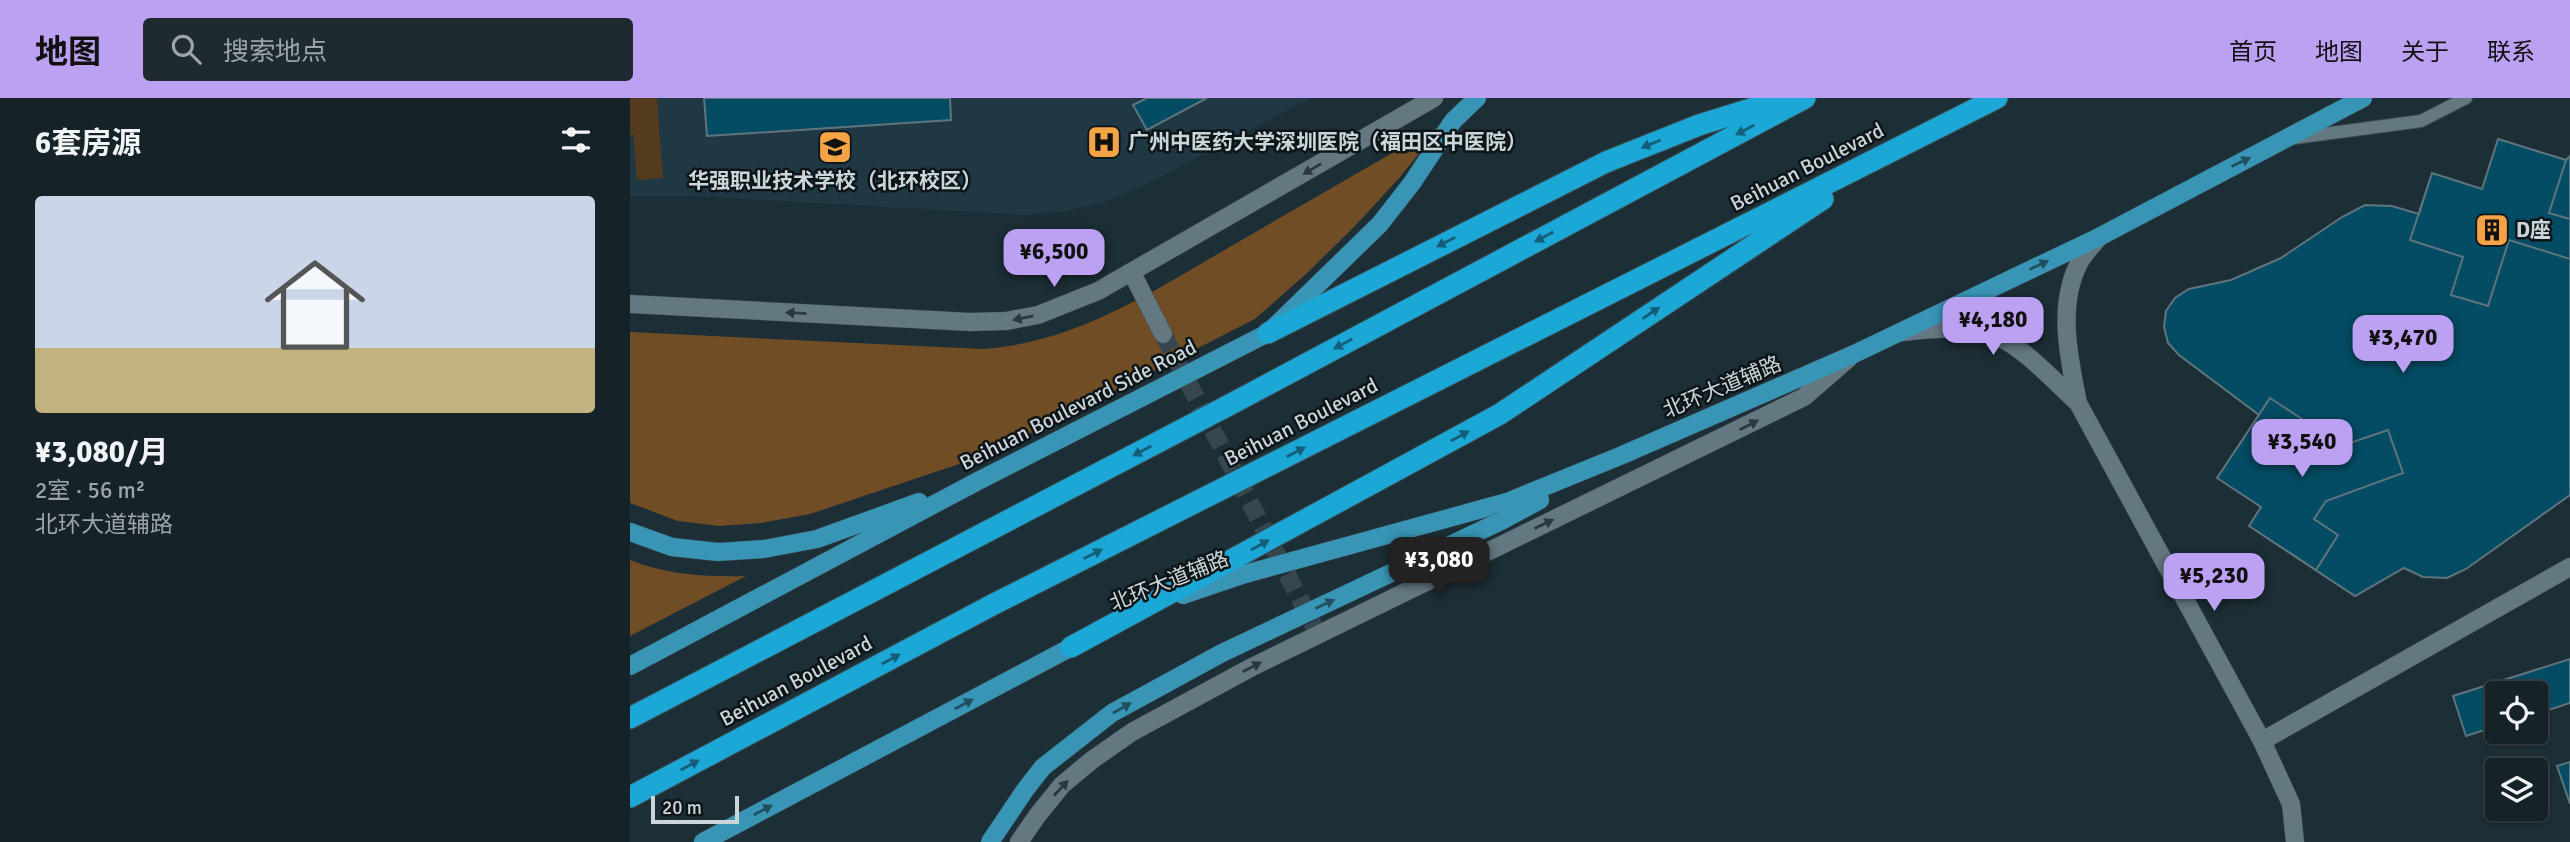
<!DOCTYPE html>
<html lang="zh">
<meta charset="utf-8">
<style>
body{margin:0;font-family:Signika,"Noto Sans SC",sans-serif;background:#1e2a30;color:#f1f3f6;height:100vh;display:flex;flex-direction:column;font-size:26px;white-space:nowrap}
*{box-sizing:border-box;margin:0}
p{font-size:23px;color:#9da4a8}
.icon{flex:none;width:38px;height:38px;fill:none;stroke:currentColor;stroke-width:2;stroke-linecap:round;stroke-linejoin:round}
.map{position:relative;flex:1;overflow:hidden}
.side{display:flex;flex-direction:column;background:#152228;width:630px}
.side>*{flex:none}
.fabs{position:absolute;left:1855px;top:583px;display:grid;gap:14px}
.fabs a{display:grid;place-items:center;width:63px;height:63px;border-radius:7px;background:#152228;box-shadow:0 2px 5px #0004,0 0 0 2px #343f45;font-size:35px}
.scale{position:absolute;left:21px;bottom:18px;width:88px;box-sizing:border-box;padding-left:7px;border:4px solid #cbd6db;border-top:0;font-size:19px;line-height:24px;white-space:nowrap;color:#cbd6db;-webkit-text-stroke:5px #0d1519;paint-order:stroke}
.price{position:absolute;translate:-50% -60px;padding:0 16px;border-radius:14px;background:#bca0f2;color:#111;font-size:23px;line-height:46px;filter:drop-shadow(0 2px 4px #0008)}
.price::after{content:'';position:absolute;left:50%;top:42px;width:21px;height:16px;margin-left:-10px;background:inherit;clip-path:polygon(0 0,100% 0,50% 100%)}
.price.active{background:#222;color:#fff}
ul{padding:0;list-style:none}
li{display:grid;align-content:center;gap:14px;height:371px;padding:0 35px}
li+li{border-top:2px solid #343f45}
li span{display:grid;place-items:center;height:217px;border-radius:7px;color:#555}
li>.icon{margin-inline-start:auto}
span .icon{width:126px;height:126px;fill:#fffc;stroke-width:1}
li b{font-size:30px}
h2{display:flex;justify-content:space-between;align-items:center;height:84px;padding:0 35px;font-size:30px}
header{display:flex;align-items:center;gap:42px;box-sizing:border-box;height:98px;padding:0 35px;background:#bca0f2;color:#111}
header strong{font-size:33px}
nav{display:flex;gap:38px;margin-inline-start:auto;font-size:24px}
.search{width:490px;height:63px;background:#1e2a30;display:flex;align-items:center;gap:18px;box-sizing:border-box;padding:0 24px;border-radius:7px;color:#9da4a8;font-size:26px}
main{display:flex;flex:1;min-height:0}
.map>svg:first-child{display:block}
.built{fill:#1f3843}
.green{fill:#543a1f}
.forest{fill:#714d25}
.building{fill:#044c63;stroke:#60747d;stroke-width:2}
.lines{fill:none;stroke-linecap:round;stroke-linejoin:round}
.street-tunnel{stroke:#36474f;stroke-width:18;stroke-dasharray:18 9;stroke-linecap:butt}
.lane-casing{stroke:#3c4c52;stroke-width:14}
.street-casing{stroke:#3c4c52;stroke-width:19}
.secondary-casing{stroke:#3c4c52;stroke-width:19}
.primary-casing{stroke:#3c4c52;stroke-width:19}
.highway-casing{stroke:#3c4c52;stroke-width:23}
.lane{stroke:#647881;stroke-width:12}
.street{stroke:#647881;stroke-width:18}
.secondary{stroke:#647881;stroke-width:18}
.primary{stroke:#3895b5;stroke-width:18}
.highway{stroke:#1ba8d7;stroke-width:21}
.primary-bridge-casing{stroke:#3c4c52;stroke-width:19;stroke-linecap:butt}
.primary-bridge{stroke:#3895b5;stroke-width:18}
.oneway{fill:#145e78}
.oneway2{fill:#204f5f}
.oneway3{fill:#2b383d}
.labels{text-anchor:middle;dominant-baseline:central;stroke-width:5;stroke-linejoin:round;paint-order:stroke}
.poi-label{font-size:21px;font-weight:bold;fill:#cbd6db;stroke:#0d1519;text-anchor:start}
.street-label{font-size:21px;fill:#cbd6db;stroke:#0d1519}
</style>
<header>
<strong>地图</strong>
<div class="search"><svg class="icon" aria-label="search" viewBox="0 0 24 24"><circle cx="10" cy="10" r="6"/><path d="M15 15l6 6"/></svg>搜索地点</div>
<nav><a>首页</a><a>地图</a><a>关于</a><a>联系</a></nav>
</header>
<main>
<section class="side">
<h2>6套房源<svg class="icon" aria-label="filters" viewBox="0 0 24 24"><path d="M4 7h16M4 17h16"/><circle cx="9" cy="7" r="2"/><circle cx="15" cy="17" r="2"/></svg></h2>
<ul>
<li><span style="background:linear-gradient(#c9d6e8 70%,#c2b280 0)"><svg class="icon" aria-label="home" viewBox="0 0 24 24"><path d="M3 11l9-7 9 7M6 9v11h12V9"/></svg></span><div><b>¥3,080/月</b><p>2室 · 56 m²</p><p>北环大道辅路</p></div></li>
</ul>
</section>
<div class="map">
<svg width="1940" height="744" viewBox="0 0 1940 744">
<rect width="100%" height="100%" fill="#1c2e36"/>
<path class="built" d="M0,0H682L513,88L475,104L436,113L395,117L63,98H0Z"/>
<path class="green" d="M0,0H27L33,80L7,82L3,35L0,38Z"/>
<path class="forest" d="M813,26L770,79L724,129L676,176L625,221L362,355L180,416L131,425L89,428L48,423L0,405V234L352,251C448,245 528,190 610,143C677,104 745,65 813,26Z
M0,462C38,477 75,479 116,478L0,538Z"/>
<path class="building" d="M74,0H320L321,22L77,38Z
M517,0H577L517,32L503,7Z
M1868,41L1936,62L1940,58V397L1836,471L1817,480L1793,479L1774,470L1725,498L1619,428L1631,409L1587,380L1629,317L1549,257L1538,245L1534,229L1536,213L1545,200L1559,191L1601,182L1651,160L1712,119L1735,107L1762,108L1789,116L1802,75L1852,91Z
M1868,41L1936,62L1919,115L1940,121V161L1879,142L1858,208L1821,197L1833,159L1780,142L1802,75L1852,91Z
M1640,300L1675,323L1667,336L1694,354L1758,332L1773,375L1696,403L1684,421L1708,437L1686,472L1619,428L1631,409L1587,380Z
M1940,561V605L1906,616V595H1867V628L1836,638L1823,598Z
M1940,664V706L1927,668Z"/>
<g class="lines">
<path class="street-tunnel" d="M533,236L688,536"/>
<g class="lane-casing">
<path id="lane" d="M1664,40L1791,23L1836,0"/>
</g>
<g class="street-casing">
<path id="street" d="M502,175L533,236
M0,206L340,224L376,223L408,217L468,193L804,0
M1632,643L1940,469
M389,744L407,718L432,687L462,662L502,634L622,569L1174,299L1219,260"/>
</g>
<g class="secondary-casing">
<path id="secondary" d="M1469,139C1463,147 1454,155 1449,165C1427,208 1439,260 1448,305L1632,643L1661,706L1665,744
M1273,234C1305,230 1341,227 1372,241C1395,251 1428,287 1448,305"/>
</g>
<g class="primary-casing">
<path id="primary" d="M873,422L910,402
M0,434L42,449L88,454L134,451L187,441L289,404
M553,497L615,476L877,404L990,358L1222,257L1469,139L1733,0
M0,568L348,383L638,235L750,126L782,85L823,23L847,0
M73,744L451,544"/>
</g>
<g class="highway-casing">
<path id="highway" d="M638,235L976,64L1069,27L1153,1
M441,549L870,316L1193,101
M0,620L603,305L1175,0
M0,699L364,506L1367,0"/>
</g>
<use href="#lane" class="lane"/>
<use href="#street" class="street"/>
<use href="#secondary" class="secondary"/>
<use href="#primary" class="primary"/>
<use href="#highway" class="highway"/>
<g class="primary-bridge-casing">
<path id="primary-bridge" d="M360,744L395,692L413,669L482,615L592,555L873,422"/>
</g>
<use href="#primary-bridge" class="primary-bridge"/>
</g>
<defs><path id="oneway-solid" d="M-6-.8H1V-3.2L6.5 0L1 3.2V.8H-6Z" transform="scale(1.75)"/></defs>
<g class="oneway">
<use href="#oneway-solid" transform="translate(1115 32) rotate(152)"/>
<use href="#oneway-solid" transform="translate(1021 46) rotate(158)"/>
<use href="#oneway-solid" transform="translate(914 139) rotate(152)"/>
<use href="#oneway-solid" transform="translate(816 144) rotate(153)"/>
<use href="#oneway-solid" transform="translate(1021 215) rotate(-34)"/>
<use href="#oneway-solid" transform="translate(713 246) rotate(152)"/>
<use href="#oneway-solid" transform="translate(830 338) rotate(-29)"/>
<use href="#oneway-solid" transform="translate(512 353) rotate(152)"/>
<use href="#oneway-solid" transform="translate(666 354) rotate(-27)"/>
<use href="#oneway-solid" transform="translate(630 447) rotate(-29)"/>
<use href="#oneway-solid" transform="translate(463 456) rotate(-27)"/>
<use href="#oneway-solid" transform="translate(261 561) rotate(-28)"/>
<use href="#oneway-solid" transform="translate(60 667) rotate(-28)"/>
</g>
<g class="oneway2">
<use href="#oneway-solid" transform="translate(1611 64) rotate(-26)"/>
<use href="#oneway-solid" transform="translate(1409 167) rotate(-25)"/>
<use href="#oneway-solid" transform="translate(695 506) rotate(-25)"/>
<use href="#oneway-solid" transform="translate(334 606) rotate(-28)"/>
<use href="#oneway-solid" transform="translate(492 610) rotate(-30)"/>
<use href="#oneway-solid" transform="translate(133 712) rotate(-28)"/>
</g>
<g class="oneway3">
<use href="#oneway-solid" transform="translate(682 71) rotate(150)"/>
<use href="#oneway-solid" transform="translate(166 215) rotate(-177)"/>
<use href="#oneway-solid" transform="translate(393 220) rotate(168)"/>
<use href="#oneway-solid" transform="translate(1119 327) rotate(-27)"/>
<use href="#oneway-solid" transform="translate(914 426) rotate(-26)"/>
<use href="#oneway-solid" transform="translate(622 569) rotate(-27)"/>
<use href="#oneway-solid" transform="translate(431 690) rotate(-47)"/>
</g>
<defs>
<g id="hospital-square" transform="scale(1.75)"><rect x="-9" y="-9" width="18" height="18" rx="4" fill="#f4a345" stroke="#0d1519"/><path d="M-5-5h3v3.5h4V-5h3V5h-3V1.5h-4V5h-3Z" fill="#111"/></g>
<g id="school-square" transform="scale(1.75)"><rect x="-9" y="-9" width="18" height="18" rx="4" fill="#f4a345" stroke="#0d1519"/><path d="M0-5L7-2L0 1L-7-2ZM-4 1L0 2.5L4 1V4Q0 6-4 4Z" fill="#111"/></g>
<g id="building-square" transform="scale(1.75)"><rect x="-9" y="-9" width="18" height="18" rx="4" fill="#f4a345" stroke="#0d1519"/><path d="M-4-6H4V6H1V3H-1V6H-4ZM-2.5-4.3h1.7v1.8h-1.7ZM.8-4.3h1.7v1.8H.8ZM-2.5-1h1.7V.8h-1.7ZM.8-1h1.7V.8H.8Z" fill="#111"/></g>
</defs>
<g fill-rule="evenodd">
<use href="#hospital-square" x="474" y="44"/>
<use href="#school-square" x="205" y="49"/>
<use href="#building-square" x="1862" y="132"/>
</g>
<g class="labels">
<g class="poi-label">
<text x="498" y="44">广州中医药大学深圳医院（福田区中医院）</text>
<text x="205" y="83" text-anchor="middle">华强职业技术学校（北环校区）</text>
<text x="1886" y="132">D座</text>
</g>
<g class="street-label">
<text transform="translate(1177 69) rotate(-27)">Beihuan Boulevard</text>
<text transform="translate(1092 289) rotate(-23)">北环大道辅路</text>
<text transform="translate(448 307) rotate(-27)">Beihuan Boulevard Side Road</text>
<text transform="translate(671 324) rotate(-27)">Beihuan Boulevard</text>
<text transform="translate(539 483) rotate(-22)">北环大道辅路</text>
<text transform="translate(166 583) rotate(-28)">Beihuan Boulevard</text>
</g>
</g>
</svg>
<div class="fabs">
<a><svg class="icon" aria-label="locate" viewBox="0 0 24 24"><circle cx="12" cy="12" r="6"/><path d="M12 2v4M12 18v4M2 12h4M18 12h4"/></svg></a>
<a><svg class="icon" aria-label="layers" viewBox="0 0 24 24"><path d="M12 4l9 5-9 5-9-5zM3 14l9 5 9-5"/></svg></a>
</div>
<div class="scale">20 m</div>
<b class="price" style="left:424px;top:191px">¥6,500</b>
<b class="price" style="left:1363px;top:259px">¥4,180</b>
<b class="price" style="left:1773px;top:277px">¥3,470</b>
<b class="price" style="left:1672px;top:381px">¥3,540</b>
<b class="price active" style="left:809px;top:499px">¥3,080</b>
<b class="price" style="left:1584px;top:515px">¥5,230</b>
</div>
</main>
